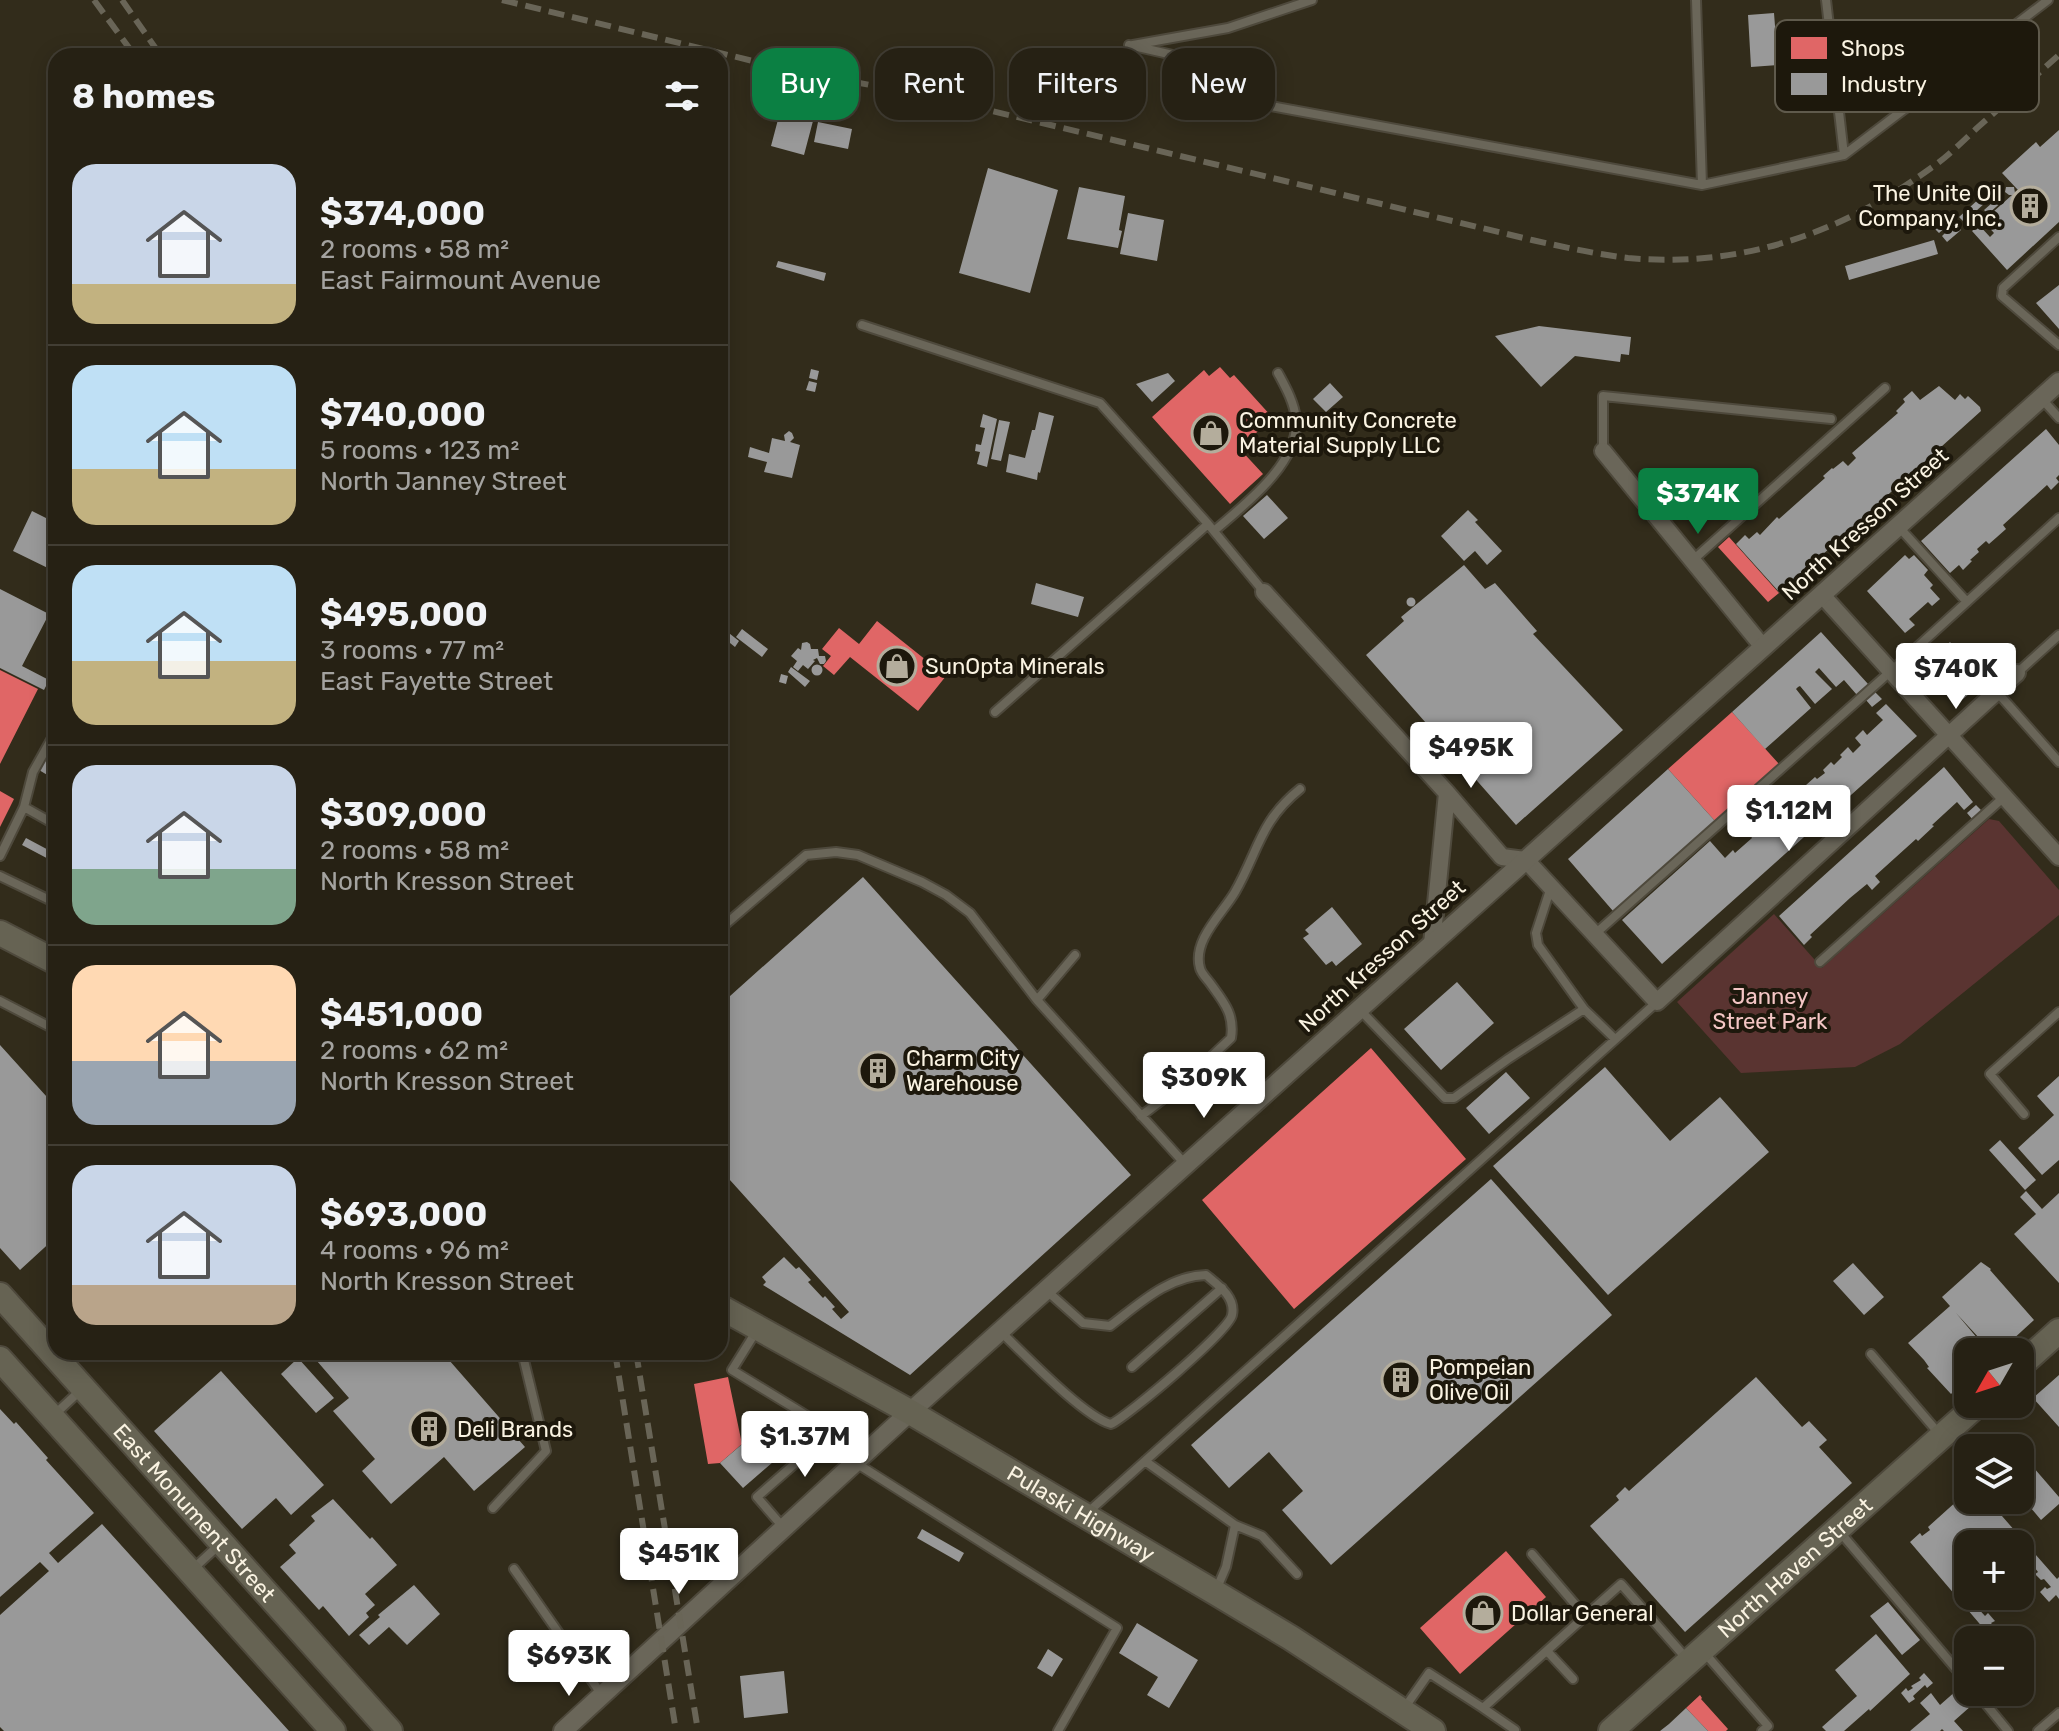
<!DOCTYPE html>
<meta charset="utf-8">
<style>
body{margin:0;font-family:Rubik,sans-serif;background:#322e22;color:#f1f3f6;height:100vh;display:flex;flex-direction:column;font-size:30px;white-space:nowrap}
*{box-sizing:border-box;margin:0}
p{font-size:26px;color:#a4a3a0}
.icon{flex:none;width:44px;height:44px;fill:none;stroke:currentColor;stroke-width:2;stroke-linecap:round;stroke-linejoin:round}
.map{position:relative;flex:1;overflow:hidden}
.side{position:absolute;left:48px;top:48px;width:680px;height:1312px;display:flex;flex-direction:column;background:#262114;border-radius:24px;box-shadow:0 4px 20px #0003,0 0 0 2px #423e34}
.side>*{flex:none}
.guide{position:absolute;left:752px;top:48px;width:760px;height:72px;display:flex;gap:16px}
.needle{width:52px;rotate:231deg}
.buttons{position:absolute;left:1954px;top:1338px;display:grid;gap:16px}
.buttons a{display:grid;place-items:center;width:80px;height:80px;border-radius:16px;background:#262114;box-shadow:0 4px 20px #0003,0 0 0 2px #423e34;font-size:40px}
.price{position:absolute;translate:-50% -68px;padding:0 18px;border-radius:8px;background:#fff;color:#222;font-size:26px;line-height:52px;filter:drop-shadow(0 2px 4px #0008)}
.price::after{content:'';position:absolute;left:50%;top:48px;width:24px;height:18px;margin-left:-12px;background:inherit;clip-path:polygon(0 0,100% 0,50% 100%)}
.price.selected{background:#0b8043;color:#fff}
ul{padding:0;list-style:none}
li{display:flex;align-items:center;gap:24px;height:200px;padding:0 24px}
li+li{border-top:2px solid #423e34}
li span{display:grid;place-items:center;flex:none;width:224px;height:160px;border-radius:24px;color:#555}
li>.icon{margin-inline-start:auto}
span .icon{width:96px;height:96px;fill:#fffc;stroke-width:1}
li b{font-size:34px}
h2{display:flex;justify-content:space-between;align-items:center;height:96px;padding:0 24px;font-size:34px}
.tag{padding:0 28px;border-radius:24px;background:#262114;box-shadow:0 4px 20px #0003,0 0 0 2px #423e34;font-size:28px;line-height:72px}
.tag.selected{background:#0b8043;color:#fff}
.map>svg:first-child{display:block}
.green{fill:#5a3431}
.shops{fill:#e06666}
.industry{fill:#999}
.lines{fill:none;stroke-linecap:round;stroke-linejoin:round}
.service-casing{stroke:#4e493c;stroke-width:12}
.minor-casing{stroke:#4e493c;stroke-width:20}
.tertiary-casing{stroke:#4e493c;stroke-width:22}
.primary-casing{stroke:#4e493c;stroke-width:28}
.service{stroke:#6a6659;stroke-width:8}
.minor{stroke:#6a6659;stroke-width:16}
.tertiary{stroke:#6a6659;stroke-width:18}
.primary{stroke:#666353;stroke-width:24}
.rail{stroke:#696557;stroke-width:6;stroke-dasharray:16 8;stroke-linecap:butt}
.labels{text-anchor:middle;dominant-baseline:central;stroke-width:8;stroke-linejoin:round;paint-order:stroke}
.poi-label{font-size:22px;fill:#faf3e2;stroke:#1d180c;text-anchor:start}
.street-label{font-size:22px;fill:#faf3e2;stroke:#1d180c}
.park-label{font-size:22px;fill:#f4c6c5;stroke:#1d180c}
.key{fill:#1d180c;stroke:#5f5a4c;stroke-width:2}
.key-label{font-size:22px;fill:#faf3e2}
</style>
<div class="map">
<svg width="2059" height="1731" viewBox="0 0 2059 1731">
<rect width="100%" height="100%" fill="#322c1b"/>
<path class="green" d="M1989,819L1999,821L2059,890V915L1900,1044L1855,1067L1741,1073L1677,1002L1774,914L1822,968Z"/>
<path class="shops" d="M1220,367L1230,378L1234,375L1273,418L1239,448L1263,474L1230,504L1152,417L1204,370L1209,376Z
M1729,537L1779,593L1768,602L1718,547Z
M877,621L946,676L918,711L850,657L834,675L823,666L831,656L822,649L839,628L859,644Z
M0,670L38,689L0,764Z
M1732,712L1779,764L1715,821L1668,769Z
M0,791L14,799L0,827Z
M1371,1048L1466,1159L1294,1309L1202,1200Z
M728,1377L742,1444L720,1463L708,1464L694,1384Z
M1506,1551L1546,1597L1460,1674L1420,1628Z
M1700,1695L1702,1698L1701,1699L1728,1729L1726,1731H1708L1686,1708Z"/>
<path class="industry" d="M1774,13L1778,65L1751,67L1748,15Z
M780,112L813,121L804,155L771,146Z
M818,122L852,129L848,149L814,142Z
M2059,130V222L2007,270L1972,231L1979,225L1990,237L1994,233L1983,221L2012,195H2009L2005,192L2006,187H2014L2015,193L2018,190L2002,173L2036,142L2040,147Z
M988,168L1058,190L1030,293L959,273Z
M1079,187L1125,196L1119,230L1122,231L1118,248L1067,239Z
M2000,196L2004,200L1988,214L1984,210Z
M1981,197L1986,202L1964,222L1959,217Z
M1952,212L1957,214L1956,219H1951L1953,221L1939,233L1933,227L1948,215L1950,217Z
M1128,213L1164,220L1157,261L1120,254Z
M1955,223L1961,230L1947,242L1942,236Z
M1934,240L1938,254L1849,280L1845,266Z
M778,261L826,273L824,281L776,267Z
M2059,285V329L2036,303Z
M1539,326L1631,337L1629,355L1621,354L1620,362L1575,356L1541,387L1495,336Z
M811,369L819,371L817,380L809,378Z
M1168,373L1175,381L1152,402L1136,384Z
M809,381L817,383L815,392L806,390Z
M1330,383L1343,397L1326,412L1313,399Z
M1939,386L1955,400L1960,394L1965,399L1968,396L1980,407L1981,411L1871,510L1873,513L1864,521L1862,519L1780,593L1736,544L1745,535L1749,539L1757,532L1760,535L1777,517L1779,519L1825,478L1823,476L1832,468L1833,469L1843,461L1848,466L1856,458L1852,453L1898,413L1896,411L1905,402L1903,399L1912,391L1920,400Z
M1039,412L1054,416L1040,473L1038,472L1037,480L1006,472L1009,454L1025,458L1032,430H1035Z
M983,414L997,419L987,467L977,464L980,452L975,451L976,444L981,445L985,428L980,427Z
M999,420L1010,422L1001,461L991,459Z
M2046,429L2059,445V475L2056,478L2059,482L2051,490L2047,485L2003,525L2006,529L1997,537L1989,544L1986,541L1977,549L1979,552L1970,560L1972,561L1963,570L1959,565L1950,573L1921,541Z
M789,431L792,433L794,438L790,442L800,445L792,478L764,472L767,462L748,457L750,447L769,453L772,438L785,441L784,435Z
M1267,495L1288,518L1264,539L1243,516Z
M1468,510L1478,520L1475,522L1502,551L1487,565L1475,551L1464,561L1441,536Z
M32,511L56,523V572L13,551Z
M1905,555L1909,559L1914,555L1928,570L1924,575L1933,585L1930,588L1940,599L1932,606L1928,602L1909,619L1915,625L1905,633L1867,591Z
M1464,565L1485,589L1495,583L1537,631L1533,634L1623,730L1516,825L1366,655L1404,621L1401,617Z
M1036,583L1084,597L1078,617L1031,604Z
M0,589L49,614L22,666L49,680L44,690L0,668Z
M1406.5 602a4.5 4.5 0 1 1 9 0a4.5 4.5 0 1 1-9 0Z
M720,626L739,641L735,647L720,635Z
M742,629L768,649L762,657L736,637Z
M1821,632L1868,684L1857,695L1844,680L1836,687L1819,668L1815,672L1832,689L1815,704L1800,686L1798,687L1796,689L1811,708L1765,749L1732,712Z
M807,642L810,644L811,649H818L819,656H825L826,661L824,664H820L817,658L813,660L815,661L808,669L803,665L798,671L793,667L797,661L791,656L798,648L801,650L802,643Z
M1950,642L1958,651L1956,653L1982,683L1963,699L1934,664L1943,656L1939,652Z
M811.5 670a5.5 5.5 0 1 1 11 0a5.5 5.5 0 1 1-11 0Z
M791,667L810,681L805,687L788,672Z
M781,674L788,676L786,684L779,682Z
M1875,692L1882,699L1872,707L1866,700Z
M1886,704L1917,736L1662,964L1622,920L1710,841L1725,858L1733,850L1735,853L1752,838L1750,835L1815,777L1817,779L1825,773L1823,770L1831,762L1834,765L1842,757L1840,755L1848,747L1853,753L1861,745L1855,738L1863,730L1867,735L1883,720L1876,713Z
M56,743V789L50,786L54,779L39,770Z
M1944,767L1973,802L1964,810L1957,802L1932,825L1934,826L1918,841L1916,839L1875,876L1880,882L1872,890L1867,884L1850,898L1810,935L1812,937L1804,945L1779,916Z
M1668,769L1715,821L1613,911L1568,859Z
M1976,805L1982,811L1973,820L1967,813Z
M26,838L56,854V863L22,845Z
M863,877L1131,1175L910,1375L763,1285L766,1282L762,1277L784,1257L796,1269L799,1267L811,1280L808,1282L823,1298L825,1296L835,1307L832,1309L841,1319L849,1312L720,1169V1005Z
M1332,907L1362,944L1336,966L1332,961L1326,965L1303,938L1309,934L1305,930Z
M1457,982L1494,1023L1441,1070L1404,1029Z
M0,1045L56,1107V1237L20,1270L0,1248Z
M1605,1067L1670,1141L1720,1097L1769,1152L1608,1295L1493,1166Z
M1506,1072L1530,1098L1489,1134L1466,1108Z
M2059,1076V1160L2042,1175L2018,1148L2054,1115L2037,1096Z
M2000,1140L2036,1180L2025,1190L1989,1150Z
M1491,1179L1612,1315L1331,1565L1282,1510L1303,1491L1269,1452L1229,1488L1191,1445Z
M2026,1191L2042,1209L2059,1193V1283L2014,1234L2036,1214L2020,1197Z
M1981,1262L1991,1269L1990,1270L2034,1320L1999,1352H1992L1956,1313L1989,1352H1968V1378L1951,1394L1927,1368L1929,1367L1924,1360L1908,1343L1950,1306L1942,1297Z
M1853,1263L1884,1297L1864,1315L1833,1281Z
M312,1352H442L525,1447L474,1491L444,1457L391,1504L362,1471L375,1459L333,1411L349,1398L310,1353Z
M298,1358L334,1398L316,1413L281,1374Z
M221,1371L324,1485L291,1515L276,1498L242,1529L154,1431Z
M2059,1375V1427L2033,1398Z
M1756,1377L1802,1427L1809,1421L1827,1440L1819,1447L1852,1483L1685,1632L1590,1526L1619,1500L1616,1496L1625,1487L1629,1491Z
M0,1409L14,1424L16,1422L48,1458L46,1460L94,1513L49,1553L58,1563L102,1524L289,1731H4L0,1727V1615L49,1571L40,1562L0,1597Z
M781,1411L803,1436L743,1488L720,1463Z
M2008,1439L2016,1448H1998Z
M2020,1452L2059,1497V1504L2041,1520L2020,1495Z
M1968,1497V1500H1988L2057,1579L2059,1577V1599L2056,1595L2049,1602L2040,1592L2045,1587L2047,1589L2051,1587L2044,1579L2041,1580L2035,1574L2038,1572L2028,1559L2020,1566V1544H1968V1596H1984L1974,1604L1985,1616L1988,1613L1995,1621L1991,1623L1998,1631L2005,1625L2011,1631L2004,1635L2008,1640H1984L1990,1636L1910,1542L1920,1533L1922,1536L1930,1530L1928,1527L1958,1500L1960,1503Z
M333,1499L370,1539L372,1537L397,1565L365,1594L375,1605L366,1613L369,1617L349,1636L323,1606L319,1610L280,1567L296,1553L289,1545L315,1521L311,1516Z
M922,1529L964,1553L959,1562L917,1538Z
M414,1585L440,1614L407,1645L389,1627L369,1645L359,1635L380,1617L378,1615Z
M1888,1602L1920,1640L1902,1655L1870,1616Z
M1137,1623L1198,1660L1169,1708L1147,1695L1158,1677L1119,1653Z
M1876,1634L1910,1674L1870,1711L1869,1709L1844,1731H1826L1822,1727L1857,1696L1835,1670Z
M1048,1649L1063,1659L1052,1677L1037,1668Z
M784,1671L788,1713L744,1718L740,1676Z
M1924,1673L1933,1683L1927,1688L1925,1685L1913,1696L1915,1699L1909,1703L1901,1693L1906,1688L1908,1691L1913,1688L1911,1686L1921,1680L1919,1678Z
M1957,1690L1971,1706L1954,1721L1963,1731H1944L1942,1729L1940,1731H1910L1930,1714L1920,1703L1931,1693L1940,1705Z
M1686,1708L1708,1731H1660L1669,1724Z"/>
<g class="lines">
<g class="service-casing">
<path id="service" d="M1696,0L1702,185
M1826,0L1844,155
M1129,45L1226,67L1254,103L1702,185L1844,155L2048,0
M1133,45L1228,28L1312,0
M2059,237L2003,288L2002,296L2059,345
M862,325L1100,403L1208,524L1264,592
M2041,398L2059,418
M1603,450V396L1831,419
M1898,526L1967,602
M1214,531C1244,505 1300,463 1296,419C1294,402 1286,388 1278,373
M1693,560L1885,388
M2017,673L2059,635
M1997,692L2059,762
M995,712L1208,524
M24,807L56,825
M0,856L24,807L33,772L56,731
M0,876L56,903
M1551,887L1536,933L1538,945L1584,1009
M720,929L806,855L836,852L858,855L922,882L946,895L970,913L1037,1000L1185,1164
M1595,934L1891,671L2059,518
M1820,962L2004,797
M1037,1000L1075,955
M0,1001L56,1030
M1360,1010L1445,1098H1454L1508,1059L1584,1009L1615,1039
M2024,1114L1990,1074L2059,1012
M1141,1116L1179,1087L1231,1038C1235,1014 1223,1001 1210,983C1207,979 1201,973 1200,968C1192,940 1223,913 1235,892C1259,850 1260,821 1300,789
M757,1330L732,1370L832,1431L757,1497L783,1527
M1001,1332C1024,1354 1084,1417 1111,1424C1129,1415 1229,1331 1232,1315C1236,1297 1218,1285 1206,1275C1168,1276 1139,1304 1110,1326L1083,1323L1047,1291
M1871,1354L1941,1436
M1132,1367L1222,1288
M54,1415L82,1389
M1145,1461L1235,1525L1262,1536L1297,1574
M856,1463L1117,1628L1058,1731
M493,1508L546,1451L522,1352
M1086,1514L1657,1002
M1839,1531L1968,1683
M1532,1554L1585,1616
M194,1568L219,1545
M514,1569L602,1695
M1217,1588L1226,1567L1235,1525
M1547,1651L1573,1679
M1703,1651L1768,1726L1762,1731
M1976,1692L2008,1731
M1483,1708L1515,1730
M1403,1710L1429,1673L1483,1708L1621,1584L1686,1658
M2038,1731L2059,1713"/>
</g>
<g class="minor-casing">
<path id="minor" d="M1603,451L1763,647
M1264,592L1447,793L1502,857L1526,860L1657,1002L2017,673
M1822,595L2059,857
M1432,944L1447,793"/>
</g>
<g class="tertiary-casing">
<path id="tertiary" d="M563,1731L910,1412L2059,382"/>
</g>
<g class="primary-casing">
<g id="primary">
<path d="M0,933L56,962"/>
<path id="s1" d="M0,1295L390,1731"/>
<path id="s2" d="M720,1307L910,1412L1216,1593L1291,1638L1433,1731"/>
<path d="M0,1359L333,1731"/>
<path d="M2020,1366L2059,1331"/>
<path id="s3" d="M1611,1731L1978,1404"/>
</g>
</g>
<use href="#service" class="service"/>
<use href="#minor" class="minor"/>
<use href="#tertiary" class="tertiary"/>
<use href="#primary" class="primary"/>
<path class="rail" d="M94,0L135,56
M122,0L161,56
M502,0L790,70L929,96L1532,240C1564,247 1595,254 1628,258C1741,268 1840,234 1931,168C1947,157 1962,142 1977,128C2004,104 2032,79 2059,55
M615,1352L676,1731
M636,1352L698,1731"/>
</g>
<defs>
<g id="building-ring" transform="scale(2)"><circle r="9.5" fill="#1d180c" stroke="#b4ad9c" stroke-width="1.5"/><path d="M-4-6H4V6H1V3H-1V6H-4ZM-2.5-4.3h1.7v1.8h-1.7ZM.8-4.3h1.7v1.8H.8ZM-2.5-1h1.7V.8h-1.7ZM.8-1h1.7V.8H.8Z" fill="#b4ad9c"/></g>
<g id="shop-ring" transform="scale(2)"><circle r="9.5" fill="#1d180c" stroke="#b4ad9c" stroke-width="1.5"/><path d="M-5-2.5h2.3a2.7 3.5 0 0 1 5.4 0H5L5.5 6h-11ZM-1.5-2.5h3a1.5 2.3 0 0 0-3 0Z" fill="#b4ad9c"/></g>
</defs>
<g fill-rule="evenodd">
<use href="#building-ring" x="2030" y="206"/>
<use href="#shop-ring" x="1211" y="433"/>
<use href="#shop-ring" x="897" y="666"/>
<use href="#building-ring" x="878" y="1071"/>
<use href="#building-ring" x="1401" y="1380"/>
<use href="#building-ring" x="429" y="1429"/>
<use href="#shop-ring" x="1483" y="1613"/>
</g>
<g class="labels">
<g class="poi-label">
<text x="2002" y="193" text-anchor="end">The Unite Oil<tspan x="2002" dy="25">Company, Inc.</tspan></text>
<text x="1239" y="420">Community Concrete<tspan x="1239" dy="25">Material Supply LLC</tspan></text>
<text x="925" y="666">SunOpta Minerals</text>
<text x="906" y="1058">Charm City<tspan x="906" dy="25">Warehouse</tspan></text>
<text x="1429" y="1367">Pompeian<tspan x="1429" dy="25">Olive Oil</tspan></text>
<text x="457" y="1429">Deli Brands</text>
<text x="1511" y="1613">Dollar General</text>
</g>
<g class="street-label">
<text transform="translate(1865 524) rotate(-42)">North Kresson Street</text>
<text transform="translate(1382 956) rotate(-42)">North Kresson Street</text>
<text stroke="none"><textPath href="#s1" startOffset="292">East Monument Street</textPath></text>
<text stroke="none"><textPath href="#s2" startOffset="416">Pulaski Highway</textPath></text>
<text stroke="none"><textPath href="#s3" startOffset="246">North Haven Street</textPath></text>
</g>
<g class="park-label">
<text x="1770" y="996">Janney<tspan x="1770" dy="25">Street Park</tspan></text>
</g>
</g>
<rect x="1775" y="20" width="264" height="92" rx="12" class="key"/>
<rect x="1791" y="37" width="36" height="22" fill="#e06666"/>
<rect x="1791" y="73" width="36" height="22" fill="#999"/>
<g class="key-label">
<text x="1841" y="56">Shops</text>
<text x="1841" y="92">Industry</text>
</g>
</svg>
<div class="buttons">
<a><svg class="needle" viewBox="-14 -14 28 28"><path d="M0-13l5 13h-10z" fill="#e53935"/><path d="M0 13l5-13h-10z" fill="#a4a3a0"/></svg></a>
<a><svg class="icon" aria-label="layers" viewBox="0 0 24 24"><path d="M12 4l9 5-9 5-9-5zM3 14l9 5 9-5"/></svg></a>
<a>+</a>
<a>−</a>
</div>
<b class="price selected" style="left:1698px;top:536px">$374K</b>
<b class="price" style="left:1956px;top:711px">$740K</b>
<b class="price" style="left:1471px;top:790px">$495K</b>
<b class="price" style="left:1789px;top:853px">$1.12M</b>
<b class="price" style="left:1204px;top:1120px">$309K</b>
<b class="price" style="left:805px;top:1479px">$1.37M</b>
<b class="price" style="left:679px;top:1596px">$451K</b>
<b class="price" style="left:569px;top:1698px">$693K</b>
<div class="guide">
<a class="tag selected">Buy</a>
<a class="tag">Rent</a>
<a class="tag">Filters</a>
<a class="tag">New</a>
</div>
<section class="side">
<h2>8 homes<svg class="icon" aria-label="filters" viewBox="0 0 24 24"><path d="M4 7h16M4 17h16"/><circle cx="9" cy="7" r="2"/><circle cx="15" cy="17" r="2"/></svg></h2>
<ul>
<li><span style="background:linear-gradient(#c9d6e8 75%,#c2b280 0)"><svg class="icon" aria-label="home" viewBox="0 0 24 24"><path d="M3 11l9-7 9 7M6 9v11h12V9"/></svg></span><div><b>$374,000</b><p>2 rooms · 58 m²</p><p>East Fairmount Avenue</p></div></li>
<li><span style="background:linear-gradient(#bfe0f5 65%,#c2b280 0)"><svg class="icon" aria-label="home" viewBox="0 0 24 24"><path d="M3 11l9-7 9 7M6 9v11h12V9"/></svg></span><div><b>$740,000</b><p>5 rooms · 123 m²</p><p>North Janney Street</p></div></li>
<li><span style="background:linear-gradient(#bfe0f5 60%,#c2b280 0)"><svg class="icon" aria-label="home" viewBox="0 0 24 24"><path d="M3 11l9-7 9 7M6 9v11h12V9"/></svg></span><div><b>$495,000</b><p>3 rooms · 77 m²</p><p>East Fayette Street</p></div></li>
<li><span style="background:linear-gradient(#c9d6e8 65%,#7fa58c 0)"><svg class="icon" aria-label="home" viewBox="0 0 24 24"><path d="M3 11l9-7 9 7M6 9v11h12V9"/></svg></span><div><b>$309,000</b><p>2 rooms · 58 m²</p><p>North Kresson Street</p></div></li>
<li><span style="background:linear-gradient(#ffd9b3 60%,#9aa5b1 0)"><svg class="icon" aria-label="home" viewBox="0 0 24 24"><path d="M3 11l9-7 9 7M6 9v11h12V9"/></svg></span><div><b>$451,000</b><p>2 rooms · 62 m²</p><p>North Kresson Street</p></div></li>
<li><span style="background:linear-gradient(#c9d6e8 75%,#b9a48a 0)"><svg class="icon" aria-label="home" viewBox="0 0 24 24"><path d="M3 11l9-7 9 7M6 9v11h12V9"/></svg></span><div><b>$693,000</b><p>4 rooms · 96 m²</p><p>North Kresson Street</p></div></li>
</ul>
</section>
</div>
